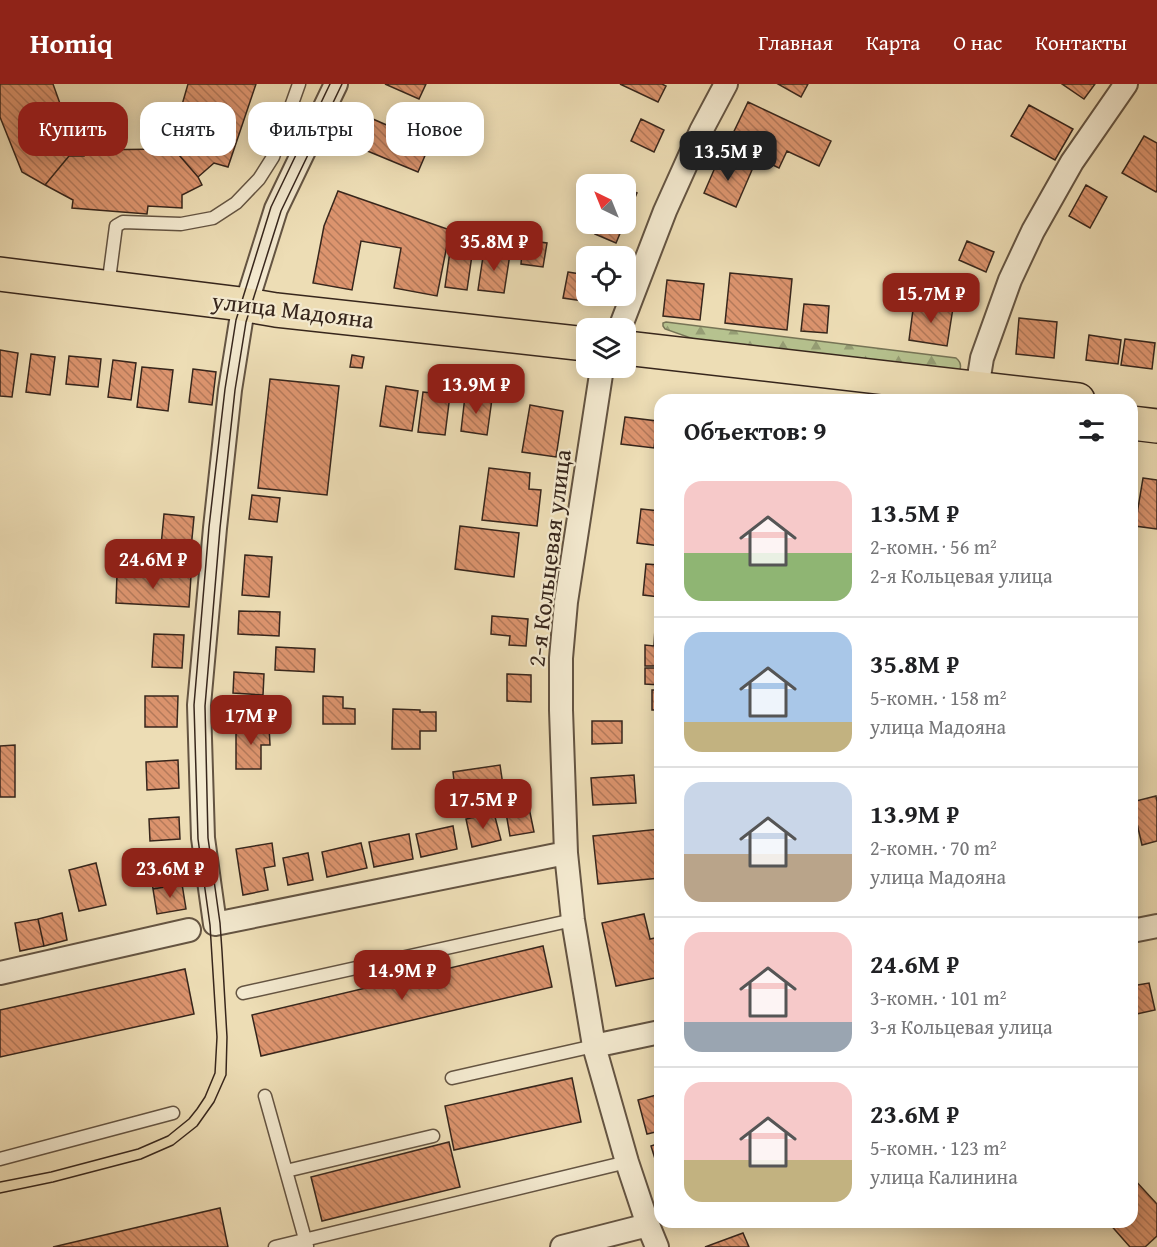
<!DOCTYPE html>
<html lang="ru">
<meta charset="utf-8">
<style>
body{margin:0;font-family:"Gentium Book Plus",serif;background:#f6f6f6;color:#202124;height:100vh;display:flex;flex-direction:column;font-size:22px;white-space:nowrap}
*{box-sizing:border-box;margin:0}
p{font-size:20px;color:#757577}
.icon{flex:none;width:33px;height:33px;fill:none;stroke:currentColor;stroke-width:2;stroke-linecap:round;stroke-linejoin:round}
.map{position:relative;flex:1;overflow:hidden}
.panel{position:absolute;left:654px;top:310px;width:484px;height:834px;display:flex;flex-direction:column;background:#fff;border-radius:18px;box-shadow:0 3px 15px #0003}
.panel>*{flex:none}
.banner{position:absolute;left:18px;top:18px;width:546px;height:54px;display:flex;gap:12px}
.needle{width:39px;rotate:317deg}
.buttons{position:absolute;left:576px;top:90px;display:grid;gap:12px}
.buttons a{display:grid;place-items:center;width:60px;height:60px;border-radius:12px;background:#fff;box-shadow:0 3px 15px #0003;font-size:30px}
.price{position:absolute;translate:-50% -51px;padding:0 14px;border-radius:12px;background:#8f2418;color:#fff;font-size:20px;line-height:39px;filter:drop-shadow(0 2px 3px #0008)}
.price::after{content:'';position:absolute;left:50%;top:36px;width:18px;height:14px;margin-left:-9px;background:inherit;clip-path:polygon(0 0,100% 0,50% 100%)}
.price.active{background:#222;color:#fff}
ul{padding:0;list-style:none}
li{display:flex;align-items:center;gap:18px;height:150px;padding:0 30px}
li+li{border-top:2px solid #e0e0e0}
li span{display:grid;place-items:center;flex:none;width:168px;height:120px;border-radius:18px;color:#555}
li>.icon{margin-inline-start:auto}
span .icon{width:72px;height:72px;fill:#fffc;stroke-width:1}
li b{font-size:26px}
h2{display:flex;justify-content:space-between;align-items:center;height:72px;padding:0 30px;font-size:26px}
.chip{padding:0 21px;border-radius:18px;background:#fff;box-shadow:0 3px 15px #0003;font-size:21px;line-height:54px}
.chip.active{background:#8f2418;color:#fff}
header{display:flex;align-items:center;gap:36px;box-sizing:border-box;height:84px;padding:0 30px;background:#8f2418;color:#fff}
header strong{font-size:28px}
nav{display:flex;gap:33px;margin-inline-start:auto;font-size:21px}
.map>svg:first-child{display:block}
.forest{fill:url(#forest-firs);stroke:#767456;stroke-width:1.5}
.building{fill:url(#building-back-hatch);stroke:#37261c;stroke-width:1.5}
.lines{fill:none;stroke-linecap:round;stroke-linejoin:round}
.lane-casing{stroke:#645442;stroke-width:15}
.street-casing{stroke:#645442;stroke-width:26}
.primary-casing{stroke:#37261c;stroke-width:36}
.lane{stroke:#f3e9cf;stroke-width:12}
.street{stroke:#f3e9cf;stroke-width:22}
.primary{stroke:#edddb5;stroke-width:33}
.tram{stroke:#37261c;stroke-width:1.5}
.labels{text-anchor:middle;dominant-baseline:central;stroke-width:4.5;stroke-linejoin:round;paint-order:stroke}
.street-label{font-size:24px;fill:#37261c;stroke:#f3e9cf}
</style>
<header>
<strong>Homiq</strong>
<nav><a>Главная</a><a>Карта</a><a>О нас</a><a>Контакты</a></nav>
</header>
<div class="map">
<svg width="1157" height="1163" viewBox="0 0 1157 1163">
<defs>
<pattern id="forest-firs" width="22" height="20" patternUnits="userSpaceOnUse" patternTransform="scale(1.5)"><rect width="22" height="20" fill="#b6c28f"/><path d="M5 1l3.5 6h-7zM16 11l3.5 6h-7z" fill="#959d74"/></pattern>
<pattern id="building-back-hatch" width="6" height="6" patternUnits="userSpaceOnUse" patternTransform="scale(1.5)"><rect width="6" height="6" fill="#dc946e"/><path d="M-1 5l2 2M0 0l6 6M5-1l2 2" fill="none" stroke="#b3795a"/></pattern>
</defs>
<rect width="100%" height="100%" fill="#edddb5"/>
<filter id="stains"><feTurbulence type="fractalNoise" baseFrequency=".00333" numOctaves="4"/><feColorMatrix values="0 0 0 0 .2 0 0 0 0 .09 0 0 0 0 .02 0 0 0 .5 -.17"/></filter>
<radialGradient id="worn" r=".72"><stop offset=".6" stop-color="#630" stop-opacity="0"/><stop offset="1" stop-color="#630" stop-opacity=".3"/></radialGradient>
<path class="forest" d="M666,238L956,274C961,278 962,282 959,288L705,259L665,245L663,242V239Z"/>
<path class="building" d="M0,0H53L73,56L67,58L69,72L45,101L22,88L0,33Z
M188,0H256L228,83L214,79L198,93L179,71L177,64L179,53L173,52Z
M385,0H426L419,15Z
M620,0H662L666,2L658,18Z
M778,0H808L801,13Z
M1062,0H1095L1084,15Z
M748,18L831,57L819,82L787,67L779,84L728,60Z
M1029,21L1073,45L1055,76L1011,52Z
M366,32L430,60L418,88L353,61Z
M641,35L664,46L654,68L631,57Z
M1144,52L1157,59V106L1156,108L1122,89Z
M168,65V71H179L198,93L202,101L182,111V124L148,122L147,130L72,124L73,116L45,101L69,72H84V66Z
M720,72L752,86L736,123L704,109Z
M606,95L618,100H604Z
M1086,101L1107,113L1090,144L1069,132Z
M626,104L637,109L628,130L626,129Z
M338,107L450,146L437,212L394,204L401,164L361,157L352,206L313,199L324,142Z
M599,140H624L616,159L595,150Z
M523,156L547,159L543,183L521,180Z
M967,157L994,168L986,188L959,176Z
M484,166L510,170L504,209L478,206Z
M450,167L472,171L467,206L445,203Z
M568,188L586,191V212H592L590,218L563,214Z
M730,189L792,195L787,246L725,239Z
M667,196L704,200L700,236L663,232Z
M914,218L953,224L947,262L909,256Z
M804,220L829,222L827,249L801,247Z
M1019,234L1057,238L1054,274L1016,270Z
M1089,251L1121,256L1118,280L1086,276Z
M1125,255L1155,259L1152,285L1121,281Z
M0,266L18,269L12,313L0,312Z
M31,270L55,273L50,311L26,308Z
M352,271L364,273L362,284L350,283Z
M69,272L101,275L98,303L66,300Z
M113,276L136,279L131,316L108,313Z
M142,283L173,286L168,327L137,323Z
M193,285L216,288L212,321L189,318Z
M270,295L339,302L327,411L258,404Z
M386,302L418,307L412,347L380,342Z
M423,308L450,311L445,351L418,348Z
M465,312L492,315L487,351L461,347Z
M530,321L563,327L556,373L522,368Z
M625,333L657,337L654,364L621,360Z
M489,384L530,389L529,405L541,406L537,442L482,436Z
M1143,394L1157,396V445L1135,442Z
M252,411L280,414L277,438L249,435Z
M641,425L660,427V462L637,459Z
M164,430L194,433L191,465L161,462Z
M460,442L519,449L514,493L455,485Z
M245,471L272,473L269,513L242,511Z
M646,480L660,481V513L643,511Z
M117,489L191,492L189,523L116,519Z
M239,527L280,528L279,552L238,550Z
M492,532L528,535L526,562L509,561L510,552L491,550Z
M655,544H660V582H645V561L654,562Z
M154,550L184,551L182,584L152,583Z
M276,563L315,565L314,588L275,586Z
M645,584H660V601L645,600Z
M234,588L264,590L263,611L233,609Z
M507,590L531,591V618L507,617Z
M652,606H660V626H652Z
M1132,610L1137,627L1132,629Z
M145,612H178L177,643H145Z
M323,612L343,613V624L355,625V640H323Z
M393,625L420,626V628H436V647H420V665H392Z
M592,637H622V659L592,660Z
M236,642H269L270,661H261V685H236Z
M15,661V713H0V662Z
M178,676L179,704L147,706L146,678Z
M500,681L504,708L456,715L453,688Z
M634,691L636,719L593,721L591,694Z
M1156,712L1157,718V757L1142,761L1132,718Z
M528,719L534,748L510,752L505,723Z
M494,729L501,756L472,763L466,735Z
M179,733L180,755L150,757L149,735Z
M453,742L457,765L421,773L416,750Z
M660,745V794L598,800L593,752Z
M409,750L413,775L374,783L369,758Z
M272,759L275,782L264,784L268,806L243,811L236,765Z
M361,759L367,784L327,793L322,768Z
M308,769L313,796L288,801L283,774Z
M179,775L182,800L153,805L149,780Z
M96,779L106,821L79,827L69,786Z
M182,800L186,825L157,830L153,805Z
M62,829L67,856L44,862L38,835Z
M644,830L650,855L660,853V893L616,902L602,839Z
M38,835L44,862L20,867L15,839Z
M543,862L552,903L261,972L252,931Z
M185,885L194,930L0,973V926Z
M1149,899L1155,926L1132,931V902Z
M572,994L581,1038L454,1066L445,1022Z
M660,1010V1047L647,1050L638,1016Z
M449,1058L460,1103L322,1137L311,1093Z
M660,1059V1091L651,1062Z
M1132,1093L1157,1120V1152L1145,1163H1130L1108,1138H1132Z
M220,1124L228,1163H53Z
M743,1149L749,1163H705Z"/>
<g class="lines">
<g class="lane-casing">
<path id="lane" d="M108,203L116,142L123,138L181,140L213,134L236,119L259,95L273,73L299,0
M243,909L573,836
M452,994L594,962
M265,1012L307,1162
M0,1075L173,1029
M286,1087L433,1052
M275,1163L627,1078"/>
</g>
<g class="street-casing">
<path id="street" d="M336,0L276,125L241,237L230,306L215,444L199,621L203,754L215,840L566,769
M620,244L665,127L701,47L726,0
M602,284L566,518L561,574V626L566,769L573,836L594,962L627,1078L648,1141L657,1163
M977,305L982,274L1010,196L1033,147L1072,78L1126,0
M1132,847L1157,842
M0,889L189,846
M594,962L660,948
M562,1163L648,1141"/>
</g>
<g class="primary-casing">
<path id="primary" d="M0,190L241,220L276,226L586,260
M626,264L1078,316
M1132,339L1157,342"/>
</g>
<use href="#lane" class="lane"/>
<use href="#street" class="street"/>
<use href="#primary" class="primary"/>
<path class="tram" d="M0,1098L51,1088L138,1065L168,1052L189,1035L197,1025L205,1013L215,989L217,953L210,841L198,755L194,621L209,443L225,305L236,236L271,123L330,0
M0,1109L53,1098L141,1075L173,1061L197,1042L214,1018L226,991L227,953L222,867L220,839L208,754L205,622L220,444L235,306L246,238L281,127L342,0"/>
</g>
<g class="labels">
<g class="street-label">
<text transform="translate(293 226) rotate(7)">улица Мадояна</text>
<text transform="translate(549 474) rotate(-83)">2-я Кольцевая улица</text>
</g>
</g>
<rect width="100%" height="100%" filter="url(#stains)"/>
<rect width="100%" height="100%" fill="url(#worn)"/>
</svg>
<div class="buttons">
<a><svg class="needle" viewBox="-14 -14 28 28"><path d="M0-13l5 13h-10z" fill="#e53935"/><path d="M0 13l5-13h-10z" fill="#757577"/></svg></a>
<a><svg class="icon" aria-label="locate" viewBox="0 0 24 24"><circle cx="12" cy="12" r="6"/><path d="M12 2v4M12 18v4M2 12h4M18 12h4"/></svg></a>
<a><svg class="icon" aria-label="layers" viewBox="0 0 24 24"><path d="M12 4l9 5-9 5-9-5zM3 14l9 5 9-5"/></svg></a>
</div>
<b class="price active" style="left:728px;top:98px">13.5M ₽</b>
<b class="price" style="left:494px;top:188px">35.8M ₽</b>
<b class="price" style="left:931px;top:240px">15.7M ₽</b>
<b class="price" style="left:476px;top:331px">13.9M ₽</b>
<b class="price" style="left:153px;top:506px">24.6M ₽</b>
<b class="price" style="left:251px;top:662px">17M ₽</b>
<b class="price" style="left:483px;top:746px">17.5M ₽</b>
<b class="price" style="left:170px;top:815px">23.6M ₽</b>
<b class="price" style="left:402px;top:917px">14.9M ₽</b>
<div class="banner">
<a class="chip active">Купить</a>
<a class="chip">Снять</a>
<a class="chip">Фильтры</a>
<a class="chip">Новое</a>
</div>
<section class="panel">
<h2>Объектов: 9<svg class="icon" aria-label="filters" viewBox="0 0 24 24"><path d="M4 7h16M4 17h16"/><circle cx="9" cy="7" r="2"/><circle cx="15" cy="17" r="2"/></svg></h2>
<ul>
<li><span style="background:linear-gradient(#f6c9c9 60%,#8fb573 0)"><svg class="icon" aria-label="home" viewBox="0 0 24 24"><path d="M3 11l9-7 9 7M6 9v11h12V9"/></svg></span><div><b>13.5M ₽</b><p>2-комн. · 56 m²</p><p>2-я Кольцевая улица</p></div></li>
<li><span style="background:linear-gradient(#a9c7e8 75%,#c2b280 0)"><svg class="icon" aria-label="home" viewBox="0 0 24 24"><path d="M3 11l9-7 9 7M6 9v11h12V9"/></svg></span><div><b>35.8M ₽</b><p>5-комн. · 158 m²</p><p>улица Мадояна</p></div></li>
<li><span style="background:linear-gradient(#c9d6e8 60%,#b9a48a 0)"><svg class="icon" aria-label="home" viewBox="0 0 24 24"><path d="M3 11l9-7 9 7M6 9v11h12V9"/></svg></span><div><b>13.9M ₽</b><p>2-комн. · 70 m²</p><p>улица Мадояна</p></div></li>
<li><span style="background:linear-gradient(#f6c9c9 75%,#9aa5b1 0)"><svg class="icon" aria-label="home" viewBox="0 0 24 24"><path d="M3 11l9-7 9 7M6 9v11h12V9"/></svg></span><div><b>24.6M ₽</b><p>3-комн. · 101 m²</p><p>3-я Кольцевая улица</p></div></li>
<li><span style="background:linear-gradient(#f6c9c9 65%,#c2b280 0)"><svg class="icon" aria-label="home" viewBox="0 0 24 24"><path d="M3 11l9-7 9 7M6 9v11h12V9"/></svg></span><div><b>23.6M ₽</b><p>5-комн. · 123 m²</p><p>улица Калинина</p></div></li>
</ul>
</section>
</div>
